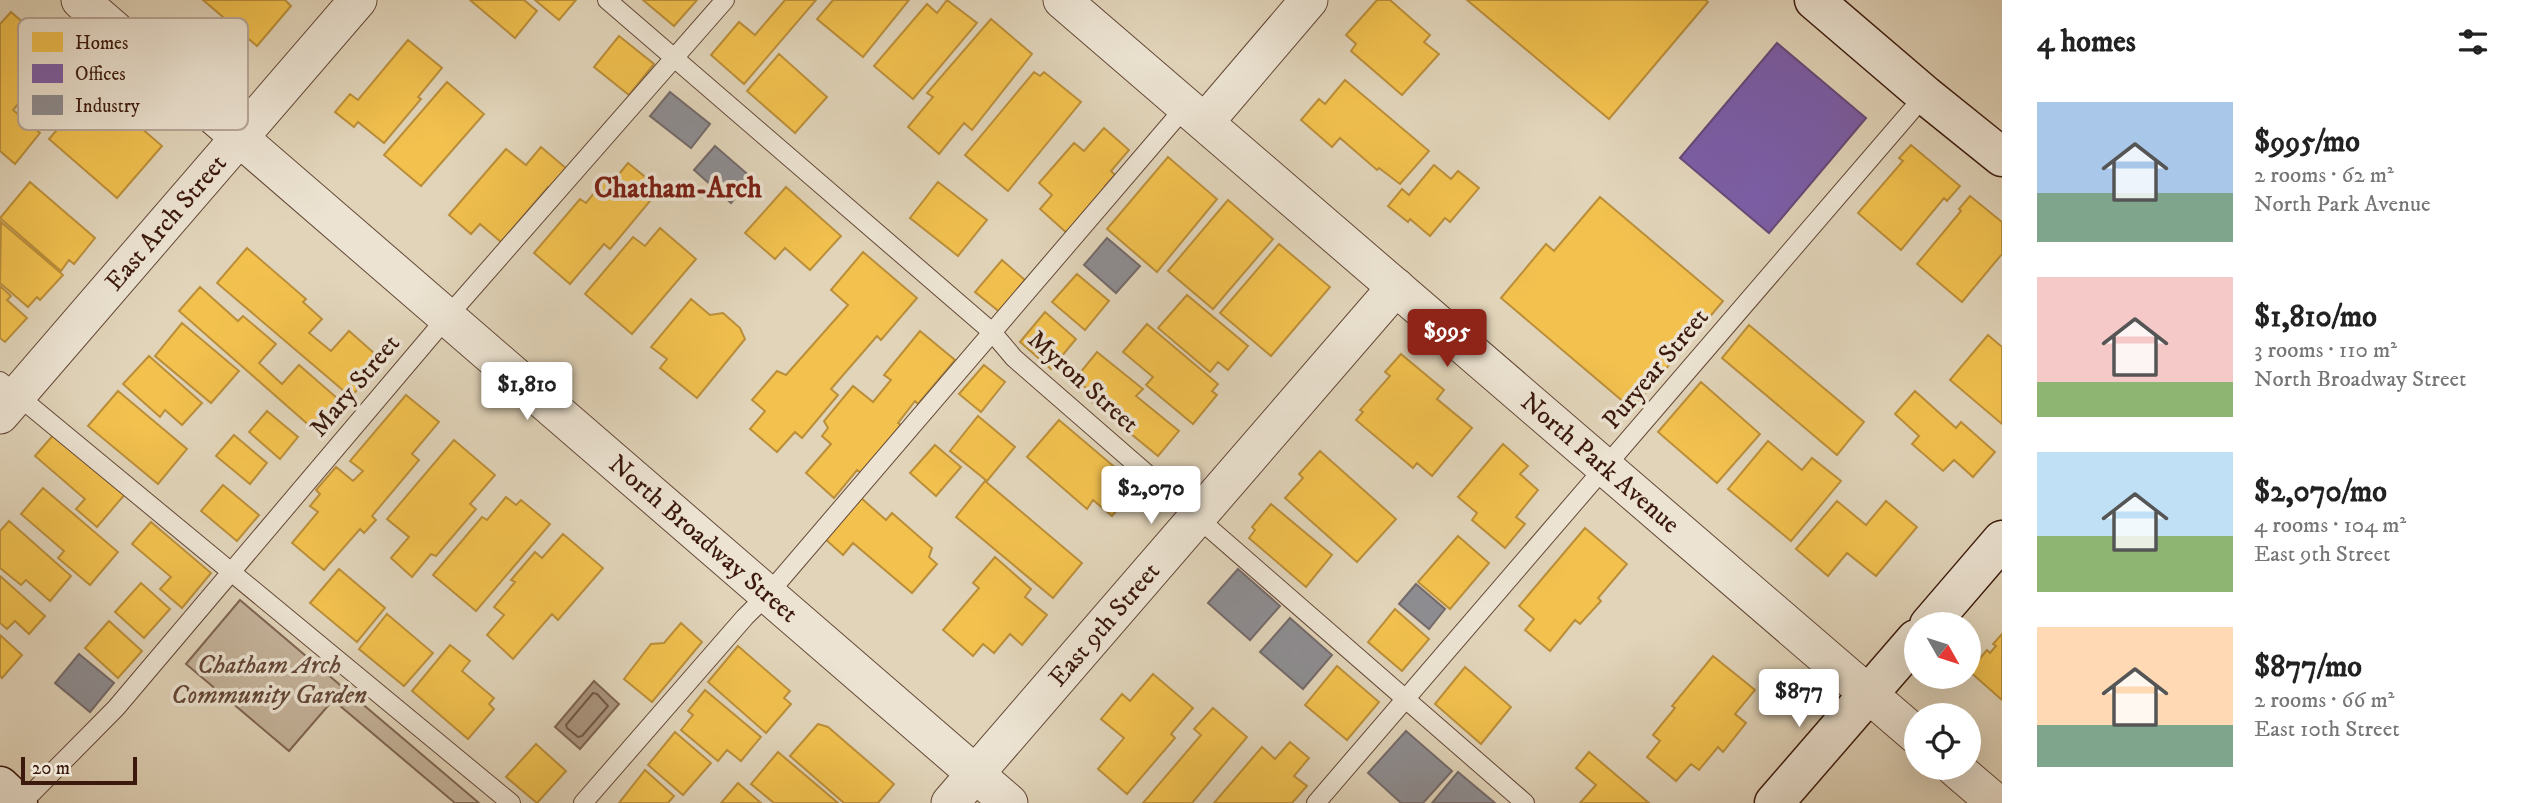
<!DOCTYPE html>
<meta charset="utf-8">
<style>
body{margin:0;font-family:"IM FELL DW Pica",serif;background:#f2f2f2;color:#222;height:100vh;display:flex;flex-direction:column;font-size:26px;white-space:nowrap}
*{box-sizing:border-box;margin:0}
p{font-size:23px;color:#767676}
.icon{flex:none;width:38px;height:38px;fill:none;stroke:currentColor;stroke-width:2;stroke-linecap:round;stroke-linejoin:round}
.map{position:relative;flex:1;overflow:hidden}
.panel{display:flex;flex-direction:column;background:#fff;width:525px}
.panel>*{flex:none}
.needle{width:46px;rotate:129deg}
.controls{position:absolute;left:1904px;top:612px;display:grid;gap:14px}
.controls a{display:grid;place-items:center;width:77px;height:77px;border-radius:50%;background:#fff;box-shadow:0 7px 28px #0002;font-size:35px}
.scale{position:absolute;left:21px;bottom:18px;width:116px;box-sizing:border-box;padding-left:7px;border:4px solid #3b190c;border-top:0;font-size:19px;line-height:24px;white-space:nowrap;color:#3b190c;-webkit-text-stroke:5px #ece3d2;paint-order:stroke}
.price{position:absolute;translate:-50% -60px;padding:0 16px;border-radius:7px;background:#fff;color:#222;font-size:23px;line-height:46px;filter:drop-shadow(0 2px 4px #0008)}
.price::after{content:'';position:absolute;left:50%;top:42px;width:21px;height:16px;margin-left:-10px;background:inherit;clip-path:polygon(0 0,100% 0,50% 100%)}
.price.current{background:#8f2418;color:#fff}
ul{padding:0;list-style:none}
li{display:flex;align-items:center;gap:21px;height:175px;padding:0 35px}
li span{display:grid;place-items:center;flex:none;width:196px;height:140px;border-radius:0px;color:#555}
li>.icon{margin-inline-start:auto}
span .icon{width:84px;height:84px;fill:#fffc;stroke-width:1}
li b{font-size:30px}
h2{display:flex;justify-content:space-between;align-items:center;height:84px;padding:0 35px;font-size:30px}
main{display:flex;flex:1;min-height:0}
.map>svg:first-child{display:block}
.green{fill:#c5b49c;stroke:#806654;stroke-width:2}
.water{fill:#a9947e;stroke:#7d6350;stroke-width:2}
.homes{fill:#f2c14e;stroke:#bb8f3a;stroke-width:2}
.offices{fill:#7b5ea7;stroke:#684978;stroke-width:2}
.industry{fill:#8d8d92;stroke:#746a6a;stroke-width:2}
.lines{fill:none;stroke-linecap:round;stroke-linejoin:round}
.shore{stroke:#725645;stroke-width:2}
.service-casing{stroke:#644837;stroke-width:20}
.minor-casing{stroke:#644837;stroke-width:39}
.secondary-casing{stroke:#3b190c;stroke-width:41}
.service{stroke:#ece3d2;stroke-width:18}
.minor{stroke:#ece3d2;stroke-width:37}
.secondary{stroke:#ece3d2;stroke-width:38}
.labels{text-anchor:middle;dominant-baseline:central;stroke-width:7;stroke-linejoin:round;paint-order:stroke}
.street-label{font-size:26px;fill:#3b190c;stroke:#ece3d2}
.park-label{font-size:26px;font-style:italic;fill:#644837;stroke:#ece3d2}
.neighbourhood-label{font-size:28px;font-weight:bold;fill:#7a1f14;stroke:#ece3d2}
.key{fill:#ece3d2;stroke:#b7a697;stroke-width:2}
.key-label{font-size:19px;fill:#3b190c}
</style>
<main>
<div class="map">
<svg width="2002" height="803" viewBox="0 0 2002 803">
<rect width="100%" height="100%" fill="#e1d4b9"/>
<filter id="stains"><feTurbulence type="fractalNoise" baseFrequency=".00286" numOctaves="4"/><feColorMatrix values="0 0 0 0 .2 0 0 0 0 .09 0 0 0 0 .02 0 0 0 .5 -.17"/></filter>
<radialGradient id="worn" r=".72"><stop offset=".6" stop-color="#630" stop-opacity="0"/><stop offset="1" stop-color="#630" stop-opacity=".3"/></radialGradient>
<path class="green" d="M240,600L479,803H455L333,700L289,751L186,664Z"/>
<path class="water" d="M594,681L619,704L580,749L555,727Z"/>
<path class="homes" d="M203,0H285L291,6L257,46Z
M470,0H524L537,11L515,38Z
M535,0H576L559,20Z
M643,0H697L674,26Z
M785,0H816L744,84L711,55L739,22L755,35Z
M833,0H909L863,57L817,19Z
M947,0L977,23L913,99L874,66L927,4L937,13Z
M1377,0H1390L1430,35L1424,42L1439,54L1402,95L1351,51L1356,44L1346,35Z
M1467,0H1706L1708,2L1609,119Z
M11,12L42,39L51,29L79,53L55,81L45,72L13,110L40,133L15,164L0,151V24Z
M991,19L1032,54L972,130L964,123L939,154L908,127L933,97L927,93Z
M619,36L654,64L629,95L594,67Z
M408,40L442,68L418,97L421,99L384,143L358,122L354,127L335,112L350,94L358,100Z
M779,54L827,97L795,133L747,91Z
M1034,72L1040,76L1044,72L1081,102L1008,191L965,155Z
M1345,80L1429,151L1400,184L1379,168L1377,170L1340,138L1332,147L1301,120L1319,99L1325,104Z
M447,82L484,114L421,186L384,155Z
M94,87L162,146L117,198L49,139Z
M1104,128L1129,150L1111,171L1115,175L1105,186L1109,191L1068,234L1040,209L1052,195L1039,183L1074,143L1084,151Z
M1911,145L1960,186L1947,201L1944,198L1901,250L1858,213L1903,161L1899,158Z
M541,147L567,169L550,189L548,187L501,242L480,224L471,234L449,215L506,149L526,165Z
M1168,157L1217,199L1157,272L1107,229Z
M628,163L660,189L610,249L604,244L570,284L534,253L580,199L586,203L608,176L615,179Z
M1434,165L1451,179L1458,171L1479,188L1450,222L1445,218L1430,236L1410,219L1408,222L1388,206L1402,189L1409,195Z
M30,182L95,238L74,264L69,260L61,271L0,218Z
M938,182L987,220L958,256L910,218Z
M786,187L841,236L810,270L785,248L775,259L745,233Z
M1970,196L2002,222V254L1962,302L1917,264L1961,211L1959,209Z
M1600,197L1723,301L1632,409L1501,298L1546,244L1554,251Z
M1228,200L1273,239L1213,309L1168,271Z
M1,222L63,275L40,300L37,297L28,307L0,283Z
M660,228L696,259L632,334L585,294L633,237L645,246Z
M1279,244L1330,287L1271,356L1220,313Z
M247,248L306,299L303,302L322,319L309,333L331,351L349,331L382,360L351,397L217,283Z
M863,252L917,298L881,340L877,336L831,389L838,395L802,438L795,432L777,452L750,429L765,411L752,400L777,371L786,375L848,305L831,290Z
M1002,260L1026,281L1001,313L975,292Z
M1077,274L1109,301L1085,330L1052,302Z
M0,286L11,296L7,300L27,318L5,342L0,338Z
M200,287L238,321L243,316L276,344L259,363L282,384L299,365L345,405L319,434L179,311Z
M1187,295L1248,346L1228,370L1218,362L1210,372L1158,328Z
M691,299L710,315L723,313L740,328L745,339L697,398L660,368L667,359L651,347Z
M1045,312L1076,339L1051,369L1020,342Z
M182,323L239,371L211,403L155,356Z
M1147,324L1218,384L1212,391L1217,395L1193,424L1146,385L1153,377L1123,352Z
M1749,325L1864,422L1837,455L1722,358Z
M920,331L955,360L918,404L915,401L898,423L901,425L861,473L857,470L834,498L806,473L831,444L822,436L828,428L824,421L853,386L873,402L891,380L884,375Z
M1988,335L2002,347V424L1950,380Z
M1097,352L1143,389L1136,396L1179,431L1158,456L1086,397L1091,392L1075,379Z
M1401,354L1444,390L1437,399L1472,428L1432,476L1417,463L1413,468L1356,420L1363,412L1360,410L1390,376L1385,372Z
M149,356L202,403L182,425L165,410L160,417L123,384Z
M984,365L1005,382L981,412L959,394Z
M1701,382L1760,434L1717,483L1658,432Z
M118,391L187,449L158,484L88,426Z
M1915,391L1956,428L1961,422L1995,452L1973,477L1954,460L1943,471L1912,444L1919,436L1895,414Z
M406,395L439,422L412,454L419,460L372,516L376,520L364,533L360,529L324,570L292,543L318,512L310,506L320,494L316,490L336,467L353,481L363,471L350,461Z
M267,411L298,437L280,459L249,432Z
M978,416L1015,447L987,481L950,451Z
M1059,420L1137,486L1112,516L1093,500L1087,509L1027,457Z
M56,432L126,493L97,527L76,509L85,499L35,456Z
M234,435L267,463L250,484L216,456Z
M454,440L495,475L470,504L476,509L436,556L431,554L412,577L391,558L409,537L387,519Z
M1768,441L1802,470L1812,458L1841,481L1791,541L1728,489Z
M1503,444L1528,466L1520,474L1538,490L1516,517L1525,524L1505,548L1472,520L1477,513L1458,497Z
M935,445L961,467L936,496L910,473Z
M1320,451L1396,519L1357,562L1285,498L1303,478L1299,474Z
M985,481L1082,563L1053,598L956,517Z
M223,485L259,515L237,541L201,511Z
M43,488L118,552L90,585L58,558L64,551L21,514Z
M506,497L516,505L521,500L550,524L476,611L433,575L482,517L487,520Z
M860,497L886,520L892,513L932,548L929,557L937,564L912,593L853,543L843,555L824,538Z
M1837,501L1866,525L1886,501L1917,527L1876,576L1847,553L1828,576L1796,549Z
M1271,504L1332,555L1306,587L1249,538L1255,530L1252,527Z
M9,521L71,576L50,601L26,580L21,585L0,568V531Z
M151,522L211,573L182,608L160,589L171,577L132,544Z
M1585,528L1627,564L1598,598L1601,601L1580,624L1575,620L1550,651L1525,630L1534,619L1519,606Z
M563,534L603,568L558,620L552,614L513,659L487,635L504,615L494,607L515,582L511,580L535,552L542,558Z
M1458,536L1489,563L1450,609L1418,582Z
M995,557L1031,589L1025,597L1047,615L1022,645L1010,634L994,653L983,644L973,656L943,630L979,588L973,583Z
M339,569L385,608L357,642L310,603Z
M0,576L45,616L29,634L15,621L7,629L0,623Z
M141,583L170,609L144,638L115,612Z
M1395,609L1429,639L1402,671L1368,642Z
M387,614L433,653L404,686L359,649Z
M109,621L142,651L118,678L85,648Z
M681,623L702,642L652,702L624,679L651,644L664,643Z
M2002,634V700L1969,671L1987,650L1990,653L1996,646L1993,644Z
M0,635L22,655L2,678L0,676Z
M450,645L470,661L462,671L494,698L489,704L494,709L468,739L412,691Z
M738,646L790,691L784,698L791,704L766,733L708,682Z
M1713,656L1755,690L1735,714L1746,723L1723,752L1718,747L1699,770L1691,764L1676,781L1647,757L1660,741L1653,735L1675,708L1672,706Z
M1337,666L1379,702L1347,740L1305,705Z
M1465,667L1511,707L1481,744L1435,704Z
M1153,674L1193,708L1171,734L1175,738L1127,794L1098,769L1124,738L1101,719L1122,694L1130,701Z
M705,690L761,737L741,761L727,750L718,761L681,730L693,715L688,711Z
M1213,708L1247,737L1192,803H1143L1201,735L1194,729Z
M818,724L828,727L894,784L878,803H844L790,756Z
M675,732L711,763L683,795L648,765Z
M1290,742L1309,758L1294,776L1307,786L1292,803H1214L1262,747L1275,759Z
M536,744L566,771L537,803L506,777Z
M778,752L838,803H774L751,784Z
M1589,752L1649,803H1580L1596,785L1576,768Z
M645,770L674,796L668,803H619Z
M738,783L761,803H721Z"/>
<path class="offices" d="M1777,43L1866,118L1769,233L1680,158Z"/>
<path class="industry" d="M670,92L710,124L691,148L650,116Z
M715,146L752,178L731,203L694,170Z
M1107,238L1140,266L1116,293L1084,265Z
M1238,569L1280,606L1250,640L1208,603Z
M1416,584L1445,609L1429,629L1399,604Z
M1290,618L1332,655L1303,689L1260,652Z
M79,654L114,683L90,712L55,683Z
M1406,731L1452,771L1423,803H1401L1368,773Z
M1458,772L1495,803H1432Z"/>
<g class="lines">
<path class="shore" d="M593,693L597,694L608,706L582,736L578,737L567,728L566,725Z"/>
<g class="service-casing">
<path id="service" d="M607,0L992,332L1014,358L1525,803
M0,381L511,803
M22,803L116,708L448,316L725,0
M583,803L745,617L768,594L1186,106
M1316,803L1925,95"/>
</g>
<g class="minor-casing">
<g id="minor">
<path id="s1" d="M80,0L1009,803"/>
<path id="s2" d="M1062,0L1916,735"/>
<path d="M1205,122L1309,0"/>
<path id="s3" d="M0,415L358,0"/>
<path d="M1955,768L1996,803"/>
<path id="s4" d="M950,803L1396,287"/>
</g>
</g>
<g class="secondary-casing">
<path id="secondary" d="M1814,0L1925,95L2002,157
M1929,625L2002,540
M0,786L18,803
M1774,803L1916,639"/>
</g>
<use href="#service" class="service"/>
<use href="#minor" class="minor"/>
<use href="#secondary" class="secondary"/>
</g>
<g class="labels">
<g class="street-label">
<text stroke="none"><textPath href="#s3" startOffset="254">East Arch Street</textPath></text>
<text transform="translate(1656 369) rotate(-50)">Puryear Street</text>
<text transform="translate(1083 382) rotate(42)">Myron Street</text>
<text transform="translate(355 386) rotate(-50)">Mary Street</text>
<text stroke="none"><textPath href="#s2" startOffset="710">North Park Avenue</textPath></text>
<text stroke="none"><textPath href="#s1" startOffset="824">North Broadway Street</textPath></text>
<text stroke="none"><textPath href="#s4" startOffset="236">East 9th Street</textPath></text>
</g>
<g class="park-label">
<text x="269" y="665">Chatham Arch<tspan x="269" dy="30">Community Garden</tspan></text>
</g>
<g class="neighbourhood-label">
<text x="678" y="188">Chatham-Arch</text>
</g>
</g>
<rect x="18" y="18" width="230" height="112" rx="10" class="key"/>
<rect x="32" y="32" width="31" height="20" fill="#f2c14e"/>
<rect x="32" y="64" width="31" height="19" fill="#7b5ea7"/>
<rect x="32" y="95" width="31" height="20" fill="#8d8d92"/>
<g class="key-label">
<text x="75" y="49">Homes</text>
<text x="75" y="80">Offices</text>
<text x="75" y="112">Industry</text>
</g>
<rect width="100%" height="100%" filter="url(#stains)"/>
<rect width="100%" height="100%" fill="url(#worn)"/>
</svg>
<div class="controls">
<a><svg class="needle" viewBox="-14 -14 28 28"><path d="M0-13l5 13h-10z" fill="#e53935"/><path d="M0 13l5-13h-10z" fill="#767676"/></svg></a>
<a><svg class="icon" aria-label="locate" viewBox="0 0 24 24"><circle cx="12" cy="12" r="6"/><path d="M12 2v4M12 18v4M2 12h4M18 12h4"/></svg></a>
</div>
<div class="scale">20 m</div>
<b class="price current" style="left:1447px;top:369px">$995</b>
<b class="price" style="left:527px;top:422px">$1,810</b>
<b class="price" style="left:1151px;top:526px">$2,070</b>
<b class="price" style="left:1799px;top:729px">$877</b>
</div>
<section class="panel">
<h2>4 homes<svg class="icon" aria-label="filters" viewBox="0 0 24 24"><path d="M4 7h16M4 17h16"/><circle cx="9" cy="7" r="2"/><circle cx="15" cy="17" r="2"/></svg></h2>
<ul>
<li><span style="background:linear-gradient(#a9c7e8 65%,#7fa58c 0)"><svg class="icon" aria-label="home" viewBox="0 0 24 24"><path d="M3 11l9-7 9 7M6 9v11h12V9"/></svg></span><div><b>$995/mo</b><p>2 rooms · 62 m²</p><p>North Park Avenue</p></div></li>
<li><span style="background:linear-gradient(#f6c9c9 75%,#8fb573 0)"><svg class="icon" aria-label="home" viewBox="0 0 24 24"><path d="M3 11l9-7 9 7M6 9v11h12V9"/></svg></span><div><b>$1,810/mo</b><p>3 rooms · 110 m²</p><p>North Broadway Street</p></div></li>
<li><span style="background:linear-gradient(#bfe0f5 60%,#8fb573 0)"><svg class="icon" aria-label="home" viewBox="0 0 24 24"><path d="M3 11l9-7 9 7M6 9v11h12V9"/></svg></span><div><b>$2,070/mo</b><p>4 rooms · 104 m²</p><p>East 9th Street</p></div></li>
<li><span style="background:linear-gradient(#ffd9b3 70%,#7fa58c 0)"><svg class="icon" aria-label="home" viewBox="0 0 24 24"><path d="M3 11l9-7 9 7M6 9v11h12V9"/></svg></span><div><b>$877/mo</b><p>2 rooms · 66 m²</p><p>East 10th Street</p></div></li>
</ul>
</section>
</main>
